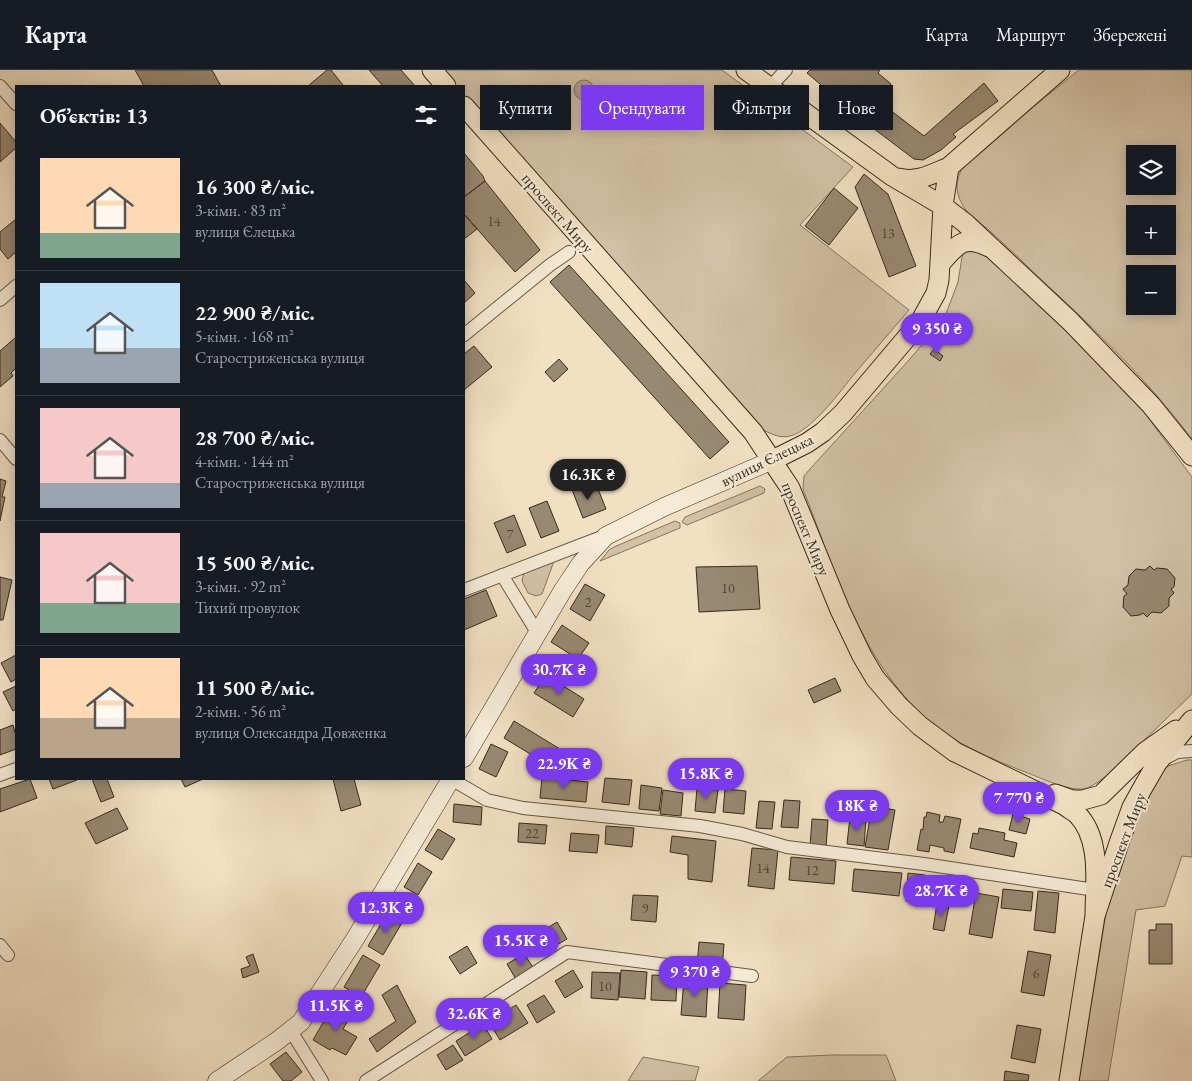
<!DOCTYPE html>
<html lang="uk">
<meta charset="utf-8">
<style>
body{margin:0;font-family:"EB Garamond",serif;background:#242831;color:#f1f3f6;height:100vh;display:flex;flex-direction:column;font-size:19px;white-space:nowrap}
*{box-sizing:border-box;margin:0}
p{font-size:16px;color:#9ea1a6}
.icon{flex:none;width:28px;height:28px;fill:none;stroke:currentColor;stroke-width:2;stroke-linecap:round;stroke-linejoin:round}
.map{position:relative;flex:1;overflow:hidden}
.sheet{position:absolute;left:15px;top:15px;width:450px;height:695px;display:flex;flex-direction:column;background:#171b24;border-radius:0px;box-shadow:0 2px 12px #0003}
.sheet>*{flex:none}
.top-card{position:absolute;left:480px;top:15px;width:475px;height:45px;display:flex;gap:10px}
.buttons{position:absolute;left:1126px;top:75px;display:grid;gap:10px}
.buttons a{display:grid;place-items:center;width:50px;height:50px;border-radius:0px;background:#171b24;box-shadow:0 2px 12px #0003;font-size:25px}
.price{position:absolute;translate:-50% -42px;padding:0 11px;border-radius:18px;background:#7c3aed;color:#fff;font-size:16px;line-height:32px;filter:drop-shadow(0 1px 2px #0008)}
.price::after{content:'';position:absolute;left:50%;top:30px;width:15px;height:11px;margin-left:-8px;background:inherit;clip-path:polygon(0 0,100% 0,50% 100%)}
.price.current{background:#222;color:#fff}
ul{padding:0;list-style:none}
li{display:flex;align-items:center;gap:15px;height:125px;padding:0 25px}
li+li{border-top:1px solid #363941}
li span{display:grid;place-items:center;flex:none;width:140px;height:100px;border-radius:0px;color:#555}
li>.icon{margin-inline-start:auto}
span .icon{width:60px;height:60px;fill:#fffc;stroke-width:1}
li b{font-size:21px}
h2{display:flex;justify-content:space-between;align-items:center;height:60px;padding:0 25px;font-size:21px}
.chip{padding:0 18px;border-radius:0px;background:#171b24;box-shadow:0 2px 12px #0003;font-size:18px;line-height:45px}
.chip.current{background:#7c3aed;color:#fff}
header{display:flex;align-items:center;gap:30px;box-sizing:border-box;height:70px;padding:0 25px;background:#171b24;border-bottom:1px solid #363941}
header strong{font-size:24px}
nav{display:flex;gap:28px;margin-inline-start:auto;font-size:18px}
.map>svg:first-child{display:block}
.green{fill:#d2c1a6;stroke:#857661;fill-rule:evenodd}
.water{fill:#b2a28a;stroke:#81725e}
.building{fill:#988972;stroke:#382a1c}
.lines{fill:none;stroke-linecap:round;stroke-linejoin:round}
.minor-casing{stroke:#665846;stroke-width:14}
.secondary-casing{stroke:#382a1c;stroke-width:19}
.primary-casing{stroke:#382a1c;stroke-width:21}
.minor{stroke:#f6ebd7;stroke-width:12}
.secondary{stroke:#f6ebd7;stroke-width:18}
.primary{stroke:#f1e0c2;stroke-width:19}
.labels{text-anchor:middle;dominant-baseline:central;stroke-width:4;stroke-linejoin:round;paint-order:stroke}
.number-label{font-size:14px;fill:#504232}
.street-label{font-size:16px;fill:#382a1c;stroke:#f6ebd7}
</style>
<header>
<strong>Карта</strong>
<nav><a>Карта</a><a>Маршрут</a><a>Збережені</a></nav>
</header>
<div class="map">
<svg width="1192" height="1011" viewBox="0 0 1192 1011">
<rect width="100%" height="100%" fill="#f1e0c2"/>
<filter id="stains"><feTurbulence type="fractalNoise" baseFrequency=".004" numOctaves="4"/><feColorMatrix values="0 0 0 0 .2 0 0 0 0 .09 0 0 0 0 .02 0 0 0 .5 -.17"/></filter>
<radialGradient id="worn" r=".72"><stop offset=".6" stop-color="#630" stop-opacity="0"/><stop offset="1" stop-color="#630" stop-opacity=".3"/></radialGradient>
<path class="green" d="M440,0H722L853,97L800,155L909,240C891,261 874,281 856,302C841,320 812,361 790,366C779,369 770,363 761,359L464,27V16H454Z
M1079,0H1192V369C1144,305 1087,252 1029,198C1016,185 1003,173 990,161C980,152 966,144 961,132C953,116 958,103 968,89ZM1135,84H1168V116H1135ZM1135,144H1168V176H1135ZM1135,204H1168V236H1135Z
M976,177L1003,200L1089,282L1138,334L1192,407V624L1109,704C1102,709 1095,715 1087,718C1070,723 1042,708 1025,702C992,689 955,674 928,650C860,590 835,501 803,419L804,406L810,399L909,290L944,249L958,212L962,187L964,182Z
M760,416L765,419L764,423L687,455L682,452L685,447Z
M675,451L680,453V458L600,491L609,480L614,477Z
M554,491L542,524L536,526L528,523L522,511L524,502Z
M1187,690H1192V787L1182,786L1165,836L1136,840L1108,1011H1079L1113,799L1158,703L1168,696Z
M833,985H886L896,1011H758L787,987Z
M643,987L699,997L695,1011H628Z"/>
<path class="water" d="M574 20a10 10 0 1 1 20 0a10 10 0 1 1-20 0Z"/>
<path class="building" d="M135,0H212L221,16H144Z
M327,0H331L343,15L341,16H308Z
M369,0H401L415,16H383Z
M810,0H880L878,3L891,14L861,49L807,3Z
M984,13L998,31L953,64L956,67L941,80L923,90L914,89L861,49L877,30L924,66Z
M0,53L16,72V78L0,92Z
M464,83L483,106L485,111L464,127Z
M864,104L888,124L916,196L889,207L855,117Z
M485,111L540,180L515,202L464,144V127Z
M834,118L858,138L829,175L805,156Z
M464,144L477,159L464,169Z
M16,149V182L8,189L0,179V162Z
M569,195L729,372L710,389L550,212Z
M464,210L475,223L464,233Z
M959,248L969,256L965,261L955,253Z
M16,267V298L11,303L13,306L0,317V281Z
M474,276L492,297L464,320V284Z
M934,279L943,286L940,291L930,284Z
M559,289L568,299L554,312L545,302Z
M0,409L6,411L2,427H5L0,451Z
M582,412L587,424L598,419L606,439L583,448L571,417Z
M547,431L559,461L541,468L529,438Z
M514,445L526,475L507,483L494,453Z
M757,496L760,539L699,542L696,497Z
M1150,496L1154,500L1157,498L1167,499L1175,508L1174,517L1171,519L1174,523L1169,528V536L1161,543L1152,542L1147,547L1143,543L1140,545L1131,546L1123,537L1124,526L1127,524L1123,519L1128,515L1129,506L1136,499L1145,500Z
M0,507L12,510L3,550H0Z
M585,514L605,525L590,551L570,539Z
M486,520L497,546L464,560V529Z
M562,555L589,573L578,589L551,572Z
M16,585V609L11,612L1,593Z
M546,605L584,629L573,647L534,623Z
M835,608L841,621L814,633L808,620Z
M16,616V639L13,641L3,622Z
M514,651L560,679L550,696L504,668Z
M13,655L16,666V679L0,685V660Z
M491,674L508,682L496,707L479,699Z
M542,707L588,712L586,732L540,728Z
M605,708L632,710L629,735L602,732Z
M30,709L37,728L0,742V719Z
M49,709H77V710L53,719Z
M92,709H107L114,727L101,732Z
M181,709H203L185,717Z
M333,709H354L361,735L341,741Z
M641,715L662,718L659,741L639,739Z
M697,718L718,720L715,743L695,741Z
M725,719L746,721L744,744L723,742Z
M663,720L683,723L681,746L660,744Z
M784,730L800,731L798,758L781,757Z
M759,731L775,732L772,759L756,758Z
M454,734L482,737L481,755L453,752Z
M872,736L895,740L888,780L865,777Z
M117,738L128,759L96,774L85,753Z
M927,742L940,745L939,752H943L945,746L961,749L954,783L944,781V778L930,775L929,782L917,780L921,759L923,760L924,747H926Z
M1013,744L1030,749L1026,764L1009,760Z
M850,747L866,749L864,776L847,774Z
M812,749L828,750L826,778L810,776Z
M519,753L547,755L545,774L518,772Z
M606,756L634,758L632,777L605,774Z
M979,758L1005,763L1004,770L1017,773L1014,787L970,778L973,763L978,764Z
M438,759L455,769L442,790L425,780Z
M571,763L599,765L597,783L569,781Z
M672,766L716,771L712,812L688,809V785L670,782Z
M752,778L778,780L774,819L748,816Z
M791,787L836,791L834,814L789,810Z
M418,793L432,802L418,825L404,817Z
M854,799L902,803L899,826L852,821Z
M908,803L925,805L922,832L906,831Z
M939,808L972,811L970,831L937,828Z
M1003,819L1033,822L1031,841L1001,838Z
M1038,821L1059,823L1055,863L1034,860Z
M976,823L999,827L992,868L969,864Z
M633,825L658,826L656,852L631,850Z
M937,834L949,836L944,861L933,859Z
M388,842L403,851L383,885L368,876Z
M557,852L567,869L550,879L539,863Z
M1156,854H1172V894H1149V860H1156Z
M699,872L724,874L722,899L697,897Z
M467,876L477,893L460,904L449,887Z
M1028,881L1051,885L1044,926L1021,922Z
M253,884L259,902L243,908L241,899L250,896L246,887Z
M524,884L535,900L517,911L507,894Z
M363,885L380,895L361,927L344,917Z
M573,900L583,917L565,928L555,911Z
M621,900L647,902L645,929L619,927Z
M592,902L620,903L618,930L591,928Z
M652,905L677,906L676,931L651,930Z
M684,909L708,910L706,947L681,945Z
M720,913L746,915L744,950L718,948Z
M397,915L416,952L377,982L369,969L396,951L382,925Z
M544,925L555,942L537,953L527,935Z
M333,935L351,945L343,959L357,967L346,985L332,978L330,980L313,970Z
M516,935L528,953L500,970L489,952Z
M483,954L492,969L465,986L456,971Z
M1017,955L1041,959L1035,993L1011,988Z
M453,975L463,990L446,1000L437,985Z
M286,982L302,1002L291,1011H283L270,994Z
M1005,1001L1029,1005L1028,1011H1004Z"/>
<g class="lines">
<g class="minor-casing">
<path id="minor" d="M0,16L16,34
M770,17L786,0
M0,230L16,216
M464,265L550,195L569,182
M0,370L16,389
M502,505L538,564
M464,520L604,466
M1164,689L1177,682L1192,681
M0,705L16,699
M451,709L487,730L523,738L700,756L742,764L787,777L924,794L1095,820
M0,875L8,885
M291,961L322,1011
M366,1011L567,882L752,906"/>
</g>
<g class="secondary-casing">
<path id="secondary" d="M464,688L563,520L581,493L606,466L664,437L773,390
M217,1011L277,971L301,952L355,869L451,709"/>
</g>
<g class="primary-casing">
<path id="primary" d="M432,0L446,16
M746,0L892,106L943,136L965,153L1070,251L1151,335L1192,386
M464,36L753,362L790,418L840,540L862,586L875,608L899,636L920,656L955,682L1064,735C1068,738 1073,741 1077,744C1102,769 1095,814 1095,846
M898,108C917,113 932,104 949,97
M940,194C957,175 963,164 989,177
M773,390L807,373L823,362L843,343L920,252L936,223L939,210L943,136L949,97L1060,0
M1055,724L1072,730H1083L1101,725L1145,682L1176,660
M1069,1011L1095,846L1119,773L1132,737L1142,719L1157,693L1192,650"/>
</g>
<use href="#minor" class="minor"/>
<use href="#secondary" class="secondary"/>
<use href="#primary" class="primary"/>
</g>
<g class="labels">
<g class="number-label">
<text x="494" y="151">14</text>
<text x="888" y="163">13</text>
<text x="510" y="464">7</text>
<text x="728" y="518">10</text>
<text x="588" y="532">2</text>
<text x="532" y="763">22</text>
<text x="763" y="798">14</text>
<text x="812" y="800">12</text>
<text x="645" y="838">9</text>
<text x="1036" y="903">6</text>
<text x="605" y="916">10</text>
</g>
<g class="street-label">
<text transform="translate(558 143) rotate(49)">проспект Миру</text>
<text transform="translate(767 390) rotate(-26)">вулиця Єлецька</text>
<text transform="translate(806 459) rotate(67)">проспект Миру</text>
<text transform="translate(1123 770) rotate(-69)">проспект Миру</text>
</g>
</g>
<rect width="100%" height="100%" filter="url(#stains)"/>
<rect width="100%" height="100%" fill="url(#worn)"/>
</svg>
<div class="buttons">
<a><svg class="icon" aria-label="layers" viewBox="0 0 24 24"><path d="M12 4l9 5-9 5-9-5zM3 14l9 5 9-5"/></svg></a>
<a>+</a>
<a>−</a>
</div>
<b class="price" style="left:937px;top:285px">9 350 ₴</b>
<b class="price current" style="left:588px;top:431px">16.3K ₴</b>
<b class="price" style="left:559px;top:626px">30.7K ₴</b>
<b class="price" style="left:564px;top:720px">22.9K ₴</b>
<b class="price" style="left:706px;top:730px">15.8K ₴</b>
<b class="price" style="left:1019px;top:754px">7 770 ₴</b>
<b class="price" style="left:857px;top:762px">18K ₴</b>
<b class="price" style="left:941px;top:847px">28.7K ₴</b>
<b class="price" style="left:386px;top:864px">12.3K ₴</b>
<b class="price" style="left:521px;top:897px">15.5K ₴</b>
<b class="price" style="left:695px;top:928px">9 370 ₴</b>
<b class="price" style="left:336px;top:962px">11.5K ₴</b>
<b class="price" style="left:474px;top:970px">32.6K ₴</b>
<div class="top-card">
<a class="chip">Купити</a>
<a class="chip current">Орендувати</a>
<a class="chip">Фільтри</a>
<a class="chip">Нове</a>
</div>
<section class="sheet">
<h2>Об’єктів: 13<svg class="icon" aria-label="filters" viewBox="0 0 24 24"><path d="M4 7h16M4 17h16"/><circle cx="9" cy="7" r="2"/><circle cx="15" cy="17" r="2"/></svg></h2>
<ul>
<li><span style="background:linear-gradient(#ffd9b3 75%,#7fa58c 0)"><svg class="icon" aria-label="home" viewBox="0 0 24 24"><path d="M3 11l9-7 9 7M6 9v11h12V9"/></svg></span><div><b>16 300 ₴/міс.</b><p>3-кімн. · 83 m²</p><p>вулиця Єлецька</p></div></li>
<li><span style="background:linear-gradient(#bfe0f5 65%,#9aa5b1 0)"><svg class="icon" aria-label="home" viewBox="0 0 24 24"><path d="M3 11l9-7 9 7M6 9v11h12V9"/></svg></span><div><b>22 900 ₴/міс.</b><p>5-кімн. · 168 m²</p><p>Старостриженська вулиця</p></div></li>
<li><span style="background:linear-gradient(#f6c9c9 75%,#9aa5b1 0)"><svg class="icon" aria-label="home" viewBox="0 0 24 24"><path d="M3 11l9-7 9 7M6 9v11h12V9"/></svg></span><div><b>28 700 ₴/міс.</b><p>4-кімн. · 144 m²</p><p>Старостриженська вулиця</p></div></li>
<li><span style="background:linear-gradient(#f6c9c9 70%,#7fa58c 0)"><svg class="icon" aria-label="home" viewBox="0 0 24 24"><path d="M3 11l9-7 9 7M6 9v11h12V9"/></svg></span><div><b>15 500 ₴/міс.</b><p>3-кімн. · 92 m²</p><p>Тихий провулок</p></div></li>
<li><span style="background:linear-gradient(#ffd9b3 60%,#b9a48a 0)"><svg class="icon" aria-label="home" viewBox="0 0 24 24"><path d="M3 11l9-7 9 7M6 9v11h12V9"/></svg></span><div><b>11 500 ₴/міс.</b><p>2-кімн. · 56 m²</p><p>вулиця Олександра Довженка</p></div></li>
</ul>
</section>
</div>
